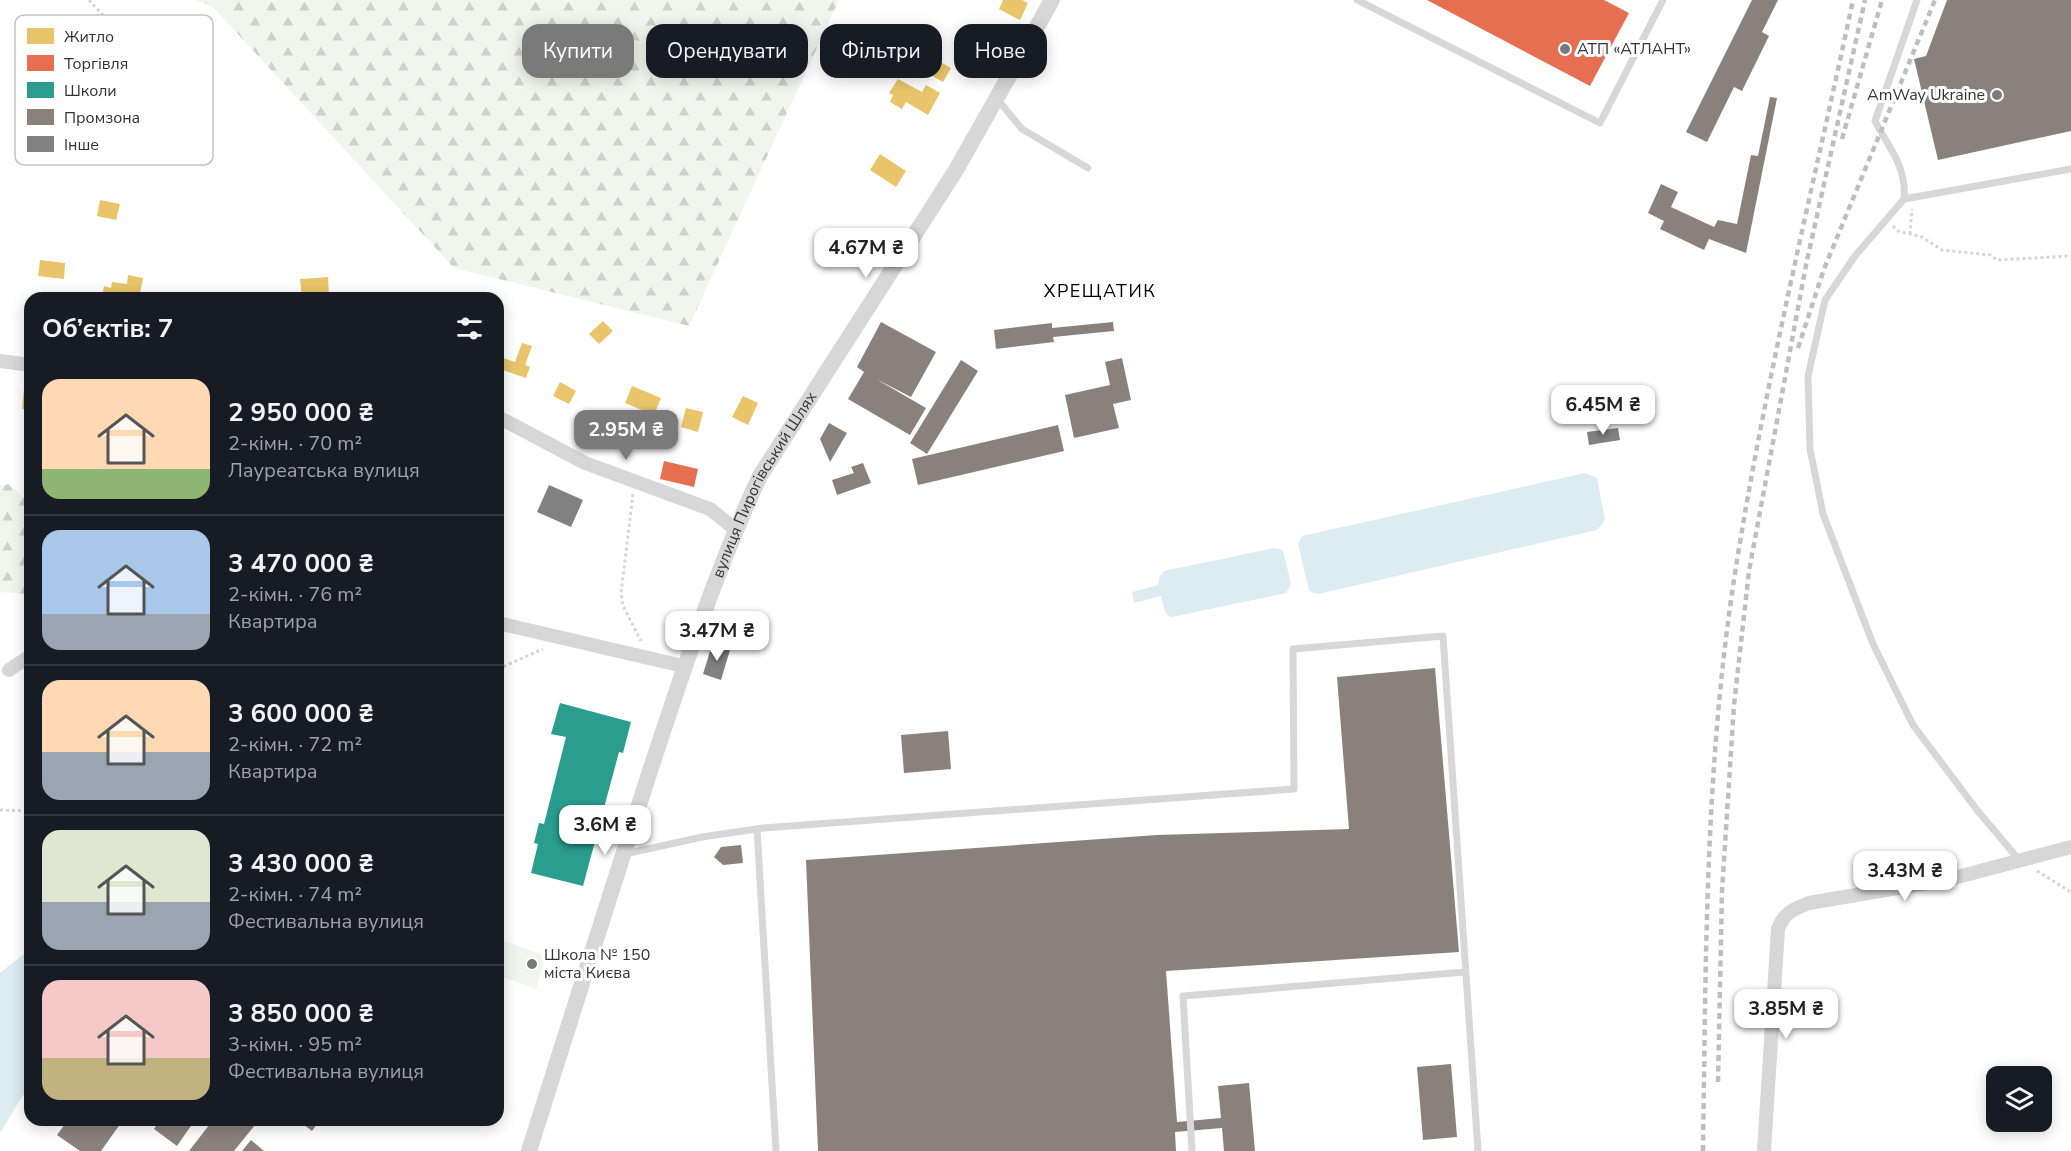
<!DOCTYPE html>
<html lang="uk">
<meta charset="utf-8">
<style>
body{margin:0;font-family:"Nunito Sans",sans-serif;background:#20242c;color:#f1f3f6;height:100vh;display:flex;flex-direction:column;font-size:22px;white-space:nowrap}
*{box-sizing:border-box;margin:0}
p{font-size:20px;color:#9ea1a6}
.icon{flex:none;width:33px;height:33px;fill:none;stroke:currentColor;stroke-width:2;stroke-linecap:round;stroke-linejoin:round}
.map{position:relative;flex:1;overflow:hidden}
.details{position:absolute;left:24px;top:292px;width:480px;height:834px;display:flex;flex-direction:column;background:#171b24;border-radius:18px;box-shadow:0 3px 15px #0003}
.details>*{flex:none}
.guide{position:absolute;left:522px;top:24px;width:570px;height:54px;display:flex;gap:12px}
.buttons{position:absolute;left:1986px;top:1066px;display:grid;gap:12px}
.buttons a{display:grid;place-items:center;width:66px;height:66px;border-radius:12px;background:#171b24;box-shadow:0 3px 15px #0003;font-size:30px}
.price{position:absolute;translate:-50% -51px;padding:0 14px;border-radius:12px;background:#fff;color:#222;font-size:20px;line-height:39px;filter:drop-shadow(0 2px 3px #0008)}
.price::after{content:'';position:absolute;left:50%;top:36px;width:18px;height:14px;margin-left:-9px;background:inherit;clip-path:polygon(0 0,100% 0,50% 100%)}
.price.selected{background:#7a7a7a;color:#fff}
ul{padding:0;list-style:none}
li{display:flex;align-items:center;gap:18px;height:150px;padding:0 18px}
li+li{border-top:2px solid #363941}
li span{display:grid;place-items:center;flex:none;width:168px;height:120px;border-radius:18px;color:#555}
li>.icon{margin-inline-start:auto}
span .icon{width:72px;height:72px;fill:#fffc;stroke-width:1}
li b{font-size:26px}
h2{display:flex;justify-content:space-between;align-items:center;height:72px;padding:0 18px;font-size:26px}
.pill{padding:0 21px;border-radius:18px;background:#171b24;box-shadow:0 3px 15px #0003;font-size:21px;line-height:54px}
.pill.selected{background:#7a7a7a;color:#fff}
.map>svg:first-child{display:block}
.forest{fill:url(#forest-firs)}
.green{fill:#f1f5ed}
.water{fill:#ddebf3}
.homes{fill:#e9c46a}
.shops{fill:#e76f51}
.schools{fill:#2a9d8f}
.industry{fill:#8a817c}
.building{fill:#818181}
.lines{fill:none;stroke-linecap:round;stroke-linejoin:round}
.path{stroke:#d6d6d6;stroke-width:3;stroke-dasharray:3 3;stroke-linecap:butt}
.service{stroke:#d7d7d7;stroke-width:7}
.minor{stroke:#d7d7d7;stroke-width:14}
.tertiary{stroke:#d7d7d7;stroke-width:16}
.rail{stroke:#bebebe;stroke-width:4.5;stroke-dasharray:6 4.5;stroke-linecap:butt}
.poi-dot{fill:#7a7a7a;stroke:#fff;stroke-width:2}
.labels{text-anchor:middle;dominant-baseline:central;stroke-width:6;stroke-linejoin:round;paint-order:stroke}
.poi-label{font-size:16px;fill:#333;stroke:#fff;text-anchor:start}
.street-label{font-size:16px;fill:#333;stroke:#fff}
.neighbourhood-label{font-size:18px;letter-spacing:1.5px;fill:#000;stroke:#fff}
.key{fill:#fff;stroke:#c2c2c2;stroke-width:1.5}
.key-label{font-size:16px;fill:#333}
</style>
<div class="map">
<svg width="2071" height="1151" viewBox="0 0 2071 1151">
<defs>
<pattern id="forest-firs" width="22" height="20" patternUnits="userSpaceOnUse" patternTransform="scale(1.5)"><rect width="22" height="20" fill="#f1f5ed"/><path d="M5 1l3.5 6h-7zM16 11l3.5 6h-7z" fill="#cfd2cc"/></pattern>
</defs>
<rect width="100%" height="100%" fill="#fff"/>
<path class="forest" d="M195,0H839L689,326L454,268L212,6Z
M8,484L30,503V594L0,592V486Z"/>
<path class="green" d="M498,939L546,956L536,989L498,975Z"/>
<path class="water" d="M1585,473L1597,478L1605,520L1597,530L1318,594L1309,591L1298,544L1302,536Z
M1275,548L1283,550L1291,584L1286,593L1172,617L1166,614L1161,596L1134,603L1132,592L1158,585L1160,576L1164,571Z
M30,949V1084L0,1133V973Z"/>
<path class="homes" d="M1003,0H1022L1028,3L1020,20L999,9Z
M970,26L998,40L986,64L958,50Z
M924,53L951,68L943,82L917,67Z
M898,79L922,92L926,85L940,93L928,115L906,102L902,109L890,102L893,95L889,93Z
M880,154L906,171L896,187L870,170Z
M100,200L120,204L116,220L97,216Z
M40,260L65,263L64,279L38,276Z
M128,275L143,278L139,298L102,297L104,286L111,288L112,282L127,284Z
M328,277L329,298H302L300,279Z
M603,321L613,331L599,344L589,334Z
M522,343L532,346L525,365L530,367L526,378L500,369L503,358L515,362Z
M560,382L576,391L569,404L553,396Z
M632,386L661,398L654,415L625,403Z
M24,389L30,390V410L22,409Z
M743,396L758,403L748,425L732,417Z
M686,408L703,412L698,432L681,427Z"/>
<path class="shops" d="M1427,0H1604L1629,13L1590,86Z
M664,461L698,469L694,487L660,479Z"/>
<path class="schools" d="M560,703L631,722L623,753L619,752L583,886L531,873L538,844L534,843L539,823L544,824L566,737L551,734Z"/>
<path class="industry" d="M1752,0H1778L1762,32L1769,36L1742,91L1734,87L1707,142L1686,132Z
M1947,0H2071V131L1938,160L1914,59L1926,56Z
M1770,97L1777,98L1746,253L1709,239L1704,250L1660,229L1664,221L1648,213L1661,184L1678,192L1671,207L1714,227L1718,220L1737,224L1751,155L1758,156Z
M881,322L936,352L911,397L876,379L926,408L910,435L848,399L864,372L857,367Z
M1113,322L1114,331L1053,337L1054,342L996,349L994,330L1052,323V328Z
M1122,358L1131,400L1113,404L1119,428L1074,438L1065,395L1110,385L1105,362Z
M961,360L978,371L927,454L910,443Z
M829,423L847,433L830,462L820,439Z
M1058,425L1064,451L918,485L912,459Z
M863,463L871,483L837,495L832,480L854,473L851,467Z
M1435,668L1459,952L1166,971L1177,1122L1221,1118L1218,1086L1249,1083L1255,1151H1224L1222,1128L1175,1132L1176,1151H818L806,860L1157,835L1349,829L1337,677Z
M948,731L951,769L904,773L901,735Z
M741,845L743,863L723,865L714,857L721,847Z
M1451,1064L1457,1137L1423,1140L1417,1067Z
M68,1120H123L101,1151H80L57,1135Z
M160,1120H195L177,1146L154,1129Z
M213,1120H259L234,1151H189Z
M298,1120H320L312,1131Z
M251,1140L264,1151H242Z"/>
<path class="building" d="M1618,428L1620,440L1589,445L1587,432Z
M549,485L583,500L571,527L537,512Z
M712,645L730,650L721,680L703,674Z"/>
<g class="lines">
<path class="path" d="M89,0L132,47L140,63L131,128
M1893,226L1898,231L1922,237L1942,250L1990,255L1997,260L2071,256
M1910,234L1912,209
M633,494L621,593L623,606L641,641
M498,669L543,649
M0,810L30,811
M2037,871L2071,892"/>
<path class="service" d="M1357,0L1600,123L1663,0
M998,100L1022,129L1088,168
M1904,199C1907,167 1889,148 1875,121L1917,0
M757,829L776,1151
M625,854L702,837L763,828L1294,789L1293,649L1443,636L1478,1151
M2020,861L1977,810L1913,725L1873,644L1823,514L1810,449L1808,376L1825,300L1855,256L1904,199L2071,169
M1192,1151L1183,996L1465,972"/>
<path class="minor" d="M0,361L30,365
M498,417L585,463L710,509L735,529
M498,623L683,666
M9,670L30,656
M1764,1151L1778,929C1784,913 1793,909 1809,903L1950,879L2071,847"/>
<path class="tertiary" id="s1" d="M529,1151C569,1025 608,900 649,774C682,674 715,572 760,476L956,170L1052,0"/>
<path class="rail" d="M1842,139L1882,0
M1798,348L1824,269L1935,0
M1718,1082L1722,891L1734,705L1749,571L1806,265L1865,0
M1703,1151C1706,956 1705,760 1736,567C1766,377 1813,188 1853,0"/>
</g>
<g class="poi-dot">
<circle cx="1565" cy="49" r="6"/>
<circle cx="1997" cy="95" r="6"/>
<circle cx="532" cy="964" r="6"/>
</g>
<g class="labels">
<g class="poi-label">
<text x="1577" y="49">АТП «АТЛАНТ»</text>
<text x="1985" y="95" text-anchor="end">AmWay Ukraine</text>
<text x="544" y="955">Школа № 150<tspan x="544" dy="18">міста Києва</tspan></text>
</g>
<g class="street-label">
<text stroke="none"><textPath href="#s1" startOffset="708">вулиця Пирогівський Шлях</textPath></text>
</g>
<g class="neighbourhood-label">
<text x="1100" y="291">ХРЕЩАТИК</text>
</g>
</g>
<rect x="15" y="15" width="198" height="150" rx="9" class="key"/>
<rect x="27" y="28" width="27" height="16" fill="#e9c46a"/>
<rect x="27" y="55" width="27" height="16" fill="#e76f51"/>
<rect x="27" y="82" width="27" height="16" fill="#2a9d8f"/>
<rect x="27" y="109" width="27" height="16" fill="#8a817c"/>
<rect x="27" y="136" width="27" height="16" fill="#818181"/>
<g class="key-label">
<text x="64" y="42">Житло</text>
<text x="64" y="69">Торгівля</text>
<text x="64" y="96">Школи</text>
<text x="64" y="123">Промзона</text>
<text x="64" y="150">Інше</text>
</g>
</svg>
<div class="buttons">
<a><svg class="icon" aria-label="layers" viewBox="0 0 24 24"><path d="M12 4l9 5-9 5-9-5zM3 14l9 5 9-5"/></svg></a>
</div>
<b class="price" style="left:866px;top:279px">4.67M ₴</b>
<b class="price" style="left:1603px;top:436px">6.45M ₴</b>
<b class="price selected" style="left:626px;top:461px">2.95M ₴</b>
<b class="price" style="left:717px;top:662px">3.47M ₴</b>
<b class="price" style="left:605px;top:856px">3.6M ₴</b>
<b class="price" style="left:1905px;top:902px">3.43M ₴</b>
<b class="price" style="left:1786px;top:1040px">3.85M ₴</b>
<div class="guide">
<a class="pill selected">Купити</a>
<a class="pill">Орендувати</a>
<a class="pill">Фільтри</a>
<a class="pill">Нове</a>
</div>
<section class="details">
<h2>Об’єктів: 7<svg class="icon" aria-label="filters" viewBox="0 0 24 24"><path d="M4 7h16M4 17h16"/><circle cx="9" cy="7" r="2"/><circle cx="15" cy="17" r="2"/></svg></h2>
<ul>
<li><span style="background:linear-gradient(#ffd9b3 75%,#8fb573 0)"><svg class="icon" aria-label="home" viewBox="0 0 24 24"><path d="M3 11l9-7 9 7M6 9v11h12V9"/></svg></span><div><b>2 950 000 ₴</b><p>2-кімн. · 70 m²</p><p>Лауреатська вулиця</p></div></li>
<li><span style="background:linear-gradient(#a9c7e8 70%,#9aa5b1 0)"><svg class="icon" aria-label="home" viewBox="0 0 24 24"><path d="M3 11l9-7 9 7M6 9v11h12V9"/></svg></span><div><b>3 470 000 ₴</b><p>2-кімн. · 76 m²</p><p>Квартира</p></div></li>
<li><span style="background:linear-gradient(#ffd9b3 60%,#9aa5b1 0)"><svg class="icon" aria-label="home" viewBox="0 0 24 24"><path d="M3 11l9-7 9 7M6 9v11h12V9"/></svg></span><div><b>3 600 000 ₴</b><p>2-кімн. · 72 m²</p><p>Квартира</p></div></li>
<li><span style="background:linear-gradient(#dfe7d0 60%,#9aa5b1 0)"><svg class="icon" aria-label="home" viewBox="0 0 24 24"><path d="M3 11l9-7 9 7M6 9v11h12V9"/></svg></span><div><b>3 430 000 ₴</b><p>2-кімн. · 74 m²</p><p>Фестивальна вулиця</p></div></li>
<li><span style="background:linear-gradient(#f6c9c9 65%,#c2b280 0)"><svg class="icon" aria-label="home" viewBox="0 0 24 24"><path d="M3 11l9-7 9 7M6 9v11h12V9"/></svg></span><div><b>3 850 000 ₴</b><p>3-кімн. · 95 m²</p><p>Фестивальна вулиця</p></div></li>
</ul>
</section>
</div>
